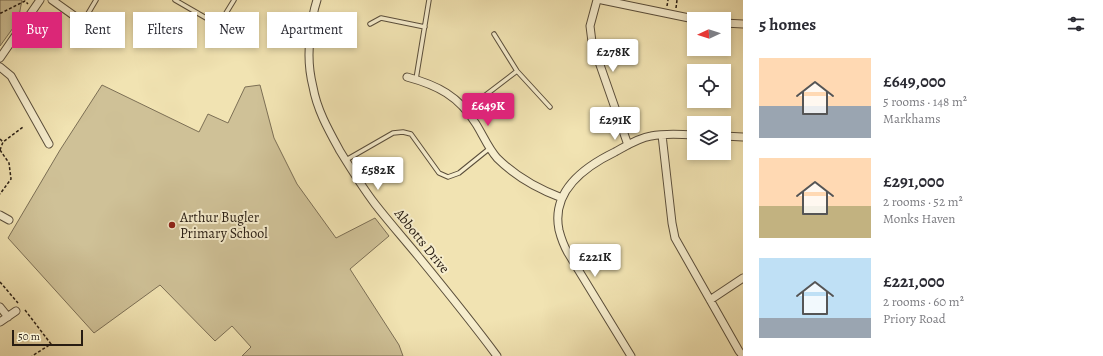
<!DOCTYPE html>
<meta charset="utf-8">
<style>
body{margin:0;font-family:Alegreya,serif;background:#f7f7f7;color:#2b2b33;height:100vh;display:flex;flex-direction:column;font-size:15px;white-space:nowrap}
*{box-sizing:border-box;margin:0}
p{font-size:13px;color:#7c7c81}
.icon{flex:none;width:22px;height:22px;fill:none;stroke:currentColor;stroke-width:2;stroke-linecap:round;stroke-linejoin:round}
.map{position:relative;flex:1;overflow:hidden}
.side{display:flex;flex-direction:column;background:#fff;width:360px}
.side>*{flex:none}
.hud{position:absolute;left:12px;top:12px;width:380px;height:36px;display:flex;gap:8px}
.needle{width:26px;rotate:266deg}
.buttons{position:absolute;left:687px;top:12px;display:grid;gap:8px}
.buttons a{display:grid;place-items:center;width:44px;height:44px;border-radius:0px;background:#fff;box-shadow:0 2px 6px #0003;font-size:20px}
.scale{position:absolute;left:12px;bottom:10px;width:71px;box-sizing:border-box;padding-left:4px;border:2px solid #281d13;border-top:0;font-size:11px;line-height:14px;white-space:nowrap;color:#281d13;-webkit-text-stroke:3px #f6edcd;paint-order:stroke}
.price{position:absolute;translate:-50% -34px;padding:0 9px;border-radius:4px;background:#fff;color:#222;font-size:13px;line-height:26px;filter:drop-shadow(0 1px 2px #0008)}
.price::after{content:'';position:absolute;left:50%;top:24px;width:12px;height:9px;margin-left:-6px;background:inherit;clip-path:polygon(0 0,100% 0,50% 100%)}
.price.on{background:#db2777;color:#fff}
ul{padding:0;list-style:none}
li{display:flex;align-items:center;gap:12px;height:100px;padding:0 16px}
li span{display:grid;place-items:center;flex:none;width:112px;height:80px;border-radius:0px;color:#555}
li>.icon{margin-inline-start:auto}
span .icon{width:48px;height:48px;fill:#fffc;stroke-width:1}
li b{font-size:17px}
h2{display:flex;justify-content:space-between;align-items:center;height:48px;padding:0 16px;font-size:17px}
.tag{padding:0 14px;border-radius:0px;background:#fff;box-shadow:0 2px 6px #0003;font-size:14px;line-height:36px}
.tag.on{background:#db2777;color:#fff}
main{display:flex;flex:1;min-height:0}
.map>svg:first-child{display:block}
.green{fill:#cfc197;stroke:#7c6f55}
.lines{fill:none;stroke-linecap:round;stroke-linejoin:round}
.service-casing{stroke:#5a4e3b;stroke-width:5.5}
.minor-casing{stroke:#5a4e3b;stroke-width:9}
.path{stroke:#281d13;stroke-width:1.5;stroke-dasharray:3 2;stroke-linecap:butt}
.service{stroke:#f6edcd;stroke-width:3.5}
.minor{stroke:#f6edcd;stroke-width:7}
.poi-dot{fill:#8f2418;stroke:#f6edcd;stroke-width:1.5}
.labels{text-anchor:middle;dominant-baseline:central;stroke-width:4;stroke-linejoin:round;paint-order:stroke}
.poi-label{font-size:14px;fill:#281d13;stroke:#f6edcd;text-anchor:start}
.street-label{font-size:14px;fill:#281d13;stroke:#f6edcd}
</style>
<main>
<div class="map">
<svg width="743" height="356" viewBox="0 0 743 356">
<rect width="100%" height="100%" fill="#f1e3b2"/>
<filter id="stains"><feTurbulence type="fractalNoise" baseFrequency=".005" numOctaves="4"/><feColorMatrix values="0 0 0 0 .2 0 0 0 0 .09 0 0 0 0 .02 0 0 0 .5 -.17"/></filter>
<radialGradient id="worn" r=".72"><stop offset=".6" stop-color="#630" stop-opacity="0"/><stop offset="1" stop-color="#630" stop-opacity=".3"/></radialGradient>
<path class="green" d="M0,0H22L18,21L0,46Z
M102,85L199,132L208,114L228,123L245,87L260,85L274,138L297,184L336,238L375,218L389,236L350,269L399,345L403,356H242L251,347L232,326L215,341L160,285L94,333L8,238L60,150Z"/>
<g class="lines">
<g class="service-casing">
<path id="service" d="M175,0L213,22L223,18L234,0
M83,22L96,0
M370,24L381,18L425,27
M494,34L517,71L550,107
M416,79L429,0
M466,110L517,71
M346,160L393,133L403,132L411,134L439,173L448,177L459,173L490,148"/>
</g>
<g class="minor-casing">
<path id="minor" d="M52,0L111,42
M317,0C313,12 311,26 310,39C308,55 309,71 313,87C317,110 329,131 340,151C351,169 362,187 375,204C389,222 404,239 418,256C445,289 472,322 497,356
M597,0L590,26L592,42L628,145
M602,0L694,19
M724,23L743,24
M0,58L40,0
M0,67L11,76L49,144
M407,77C437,85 459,96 476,124C483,135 488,148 497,158C515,176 538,189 562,198
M662,135L672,223L675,238L739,351L743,356
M724,136L743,137
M0,215L9,220
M710,300L743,278
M0,307L8,317
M0,322L16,311
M631,356L568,253C564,246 561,238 559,230C551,191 584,167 615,152C626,146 638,138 651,136C665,133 680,134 694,135"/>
</g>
<path class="path" d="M667,6L668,0
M676,8L677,0
M0,13H1L25,1L28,4
M0,139L3,142
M0,150L9,163L11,179L0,194
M0,150L3,142L23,127
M0,282L18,303
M25,310L51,344L32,356"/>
<use href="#service" class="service"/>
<use href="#minor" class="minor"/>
</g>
<circle class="poi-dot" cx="172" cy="225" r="4"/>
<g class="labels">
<g class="poi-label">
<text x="180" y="217">Arthur Bugler<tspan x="180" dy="16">Primary School</tspan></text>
</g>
<g class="street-label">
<text transform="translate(422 241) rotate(51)">Abbotts Drive</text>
</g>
</g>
<rect width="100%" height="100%" filter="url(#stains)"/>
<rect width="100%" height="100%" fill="url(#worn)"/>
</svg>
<div class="buttons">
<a><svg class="needle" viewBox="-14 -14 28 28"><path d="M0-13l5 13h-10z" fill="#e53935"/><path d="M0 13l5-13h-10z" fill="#7c7c81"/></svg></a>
<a><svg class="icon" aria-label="locate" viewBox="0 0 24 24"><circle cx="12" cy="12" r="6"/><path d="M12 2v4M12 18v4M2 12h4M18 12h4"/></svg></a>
<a><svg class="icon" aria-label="layers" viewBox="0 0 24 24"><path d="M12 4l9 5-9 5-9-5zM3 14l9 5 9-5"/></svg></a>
</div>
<div class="scale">50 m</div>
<b class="price" style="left:613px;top:73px">£278K</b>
<b class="price on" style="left:488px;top:127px">£649K</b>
<b class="price" style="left:615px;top:141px">£291K</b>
<b class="price" style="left:378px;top:191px">£582K</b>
<b class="price" style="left:595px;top:278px">£221K</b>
<div class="hud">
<a class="tag on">Buy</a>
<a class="tag">Rent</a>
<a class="tag">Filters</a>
<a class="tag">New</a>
<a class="tag">Apartment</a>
</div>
</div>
<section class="side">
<h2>5 homes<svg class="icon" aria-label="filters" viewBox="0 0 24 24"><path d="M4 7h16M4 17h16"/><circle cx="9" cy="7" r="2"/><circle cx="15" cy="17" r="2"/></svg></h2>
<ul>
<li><span style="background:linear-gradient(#ffd9b3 60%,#9aa5b1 0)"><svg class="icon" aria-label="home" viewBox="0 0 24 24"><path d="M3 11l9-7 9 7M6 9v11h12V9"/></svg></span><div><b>£649,000</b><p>5 rooms · 148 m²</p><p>Markhams</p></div></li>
<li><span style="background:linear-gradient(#ffd9b3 60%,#c2b280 0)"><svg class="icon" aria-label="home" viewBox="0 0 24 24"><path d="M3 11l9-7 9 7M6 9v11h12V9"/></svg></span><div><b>£291,000</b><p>2 rooms · 52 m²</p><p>Monks Haven</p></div></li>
<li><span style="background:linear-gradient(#bfe0f5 75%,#9aa5b1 0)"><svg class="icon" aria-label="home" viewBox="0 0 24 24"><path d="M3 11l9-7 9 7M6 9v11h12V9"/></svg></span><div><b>£221,000</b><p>2 rooms · 60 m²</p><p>Priory Road</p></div></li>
</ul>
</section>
</main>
